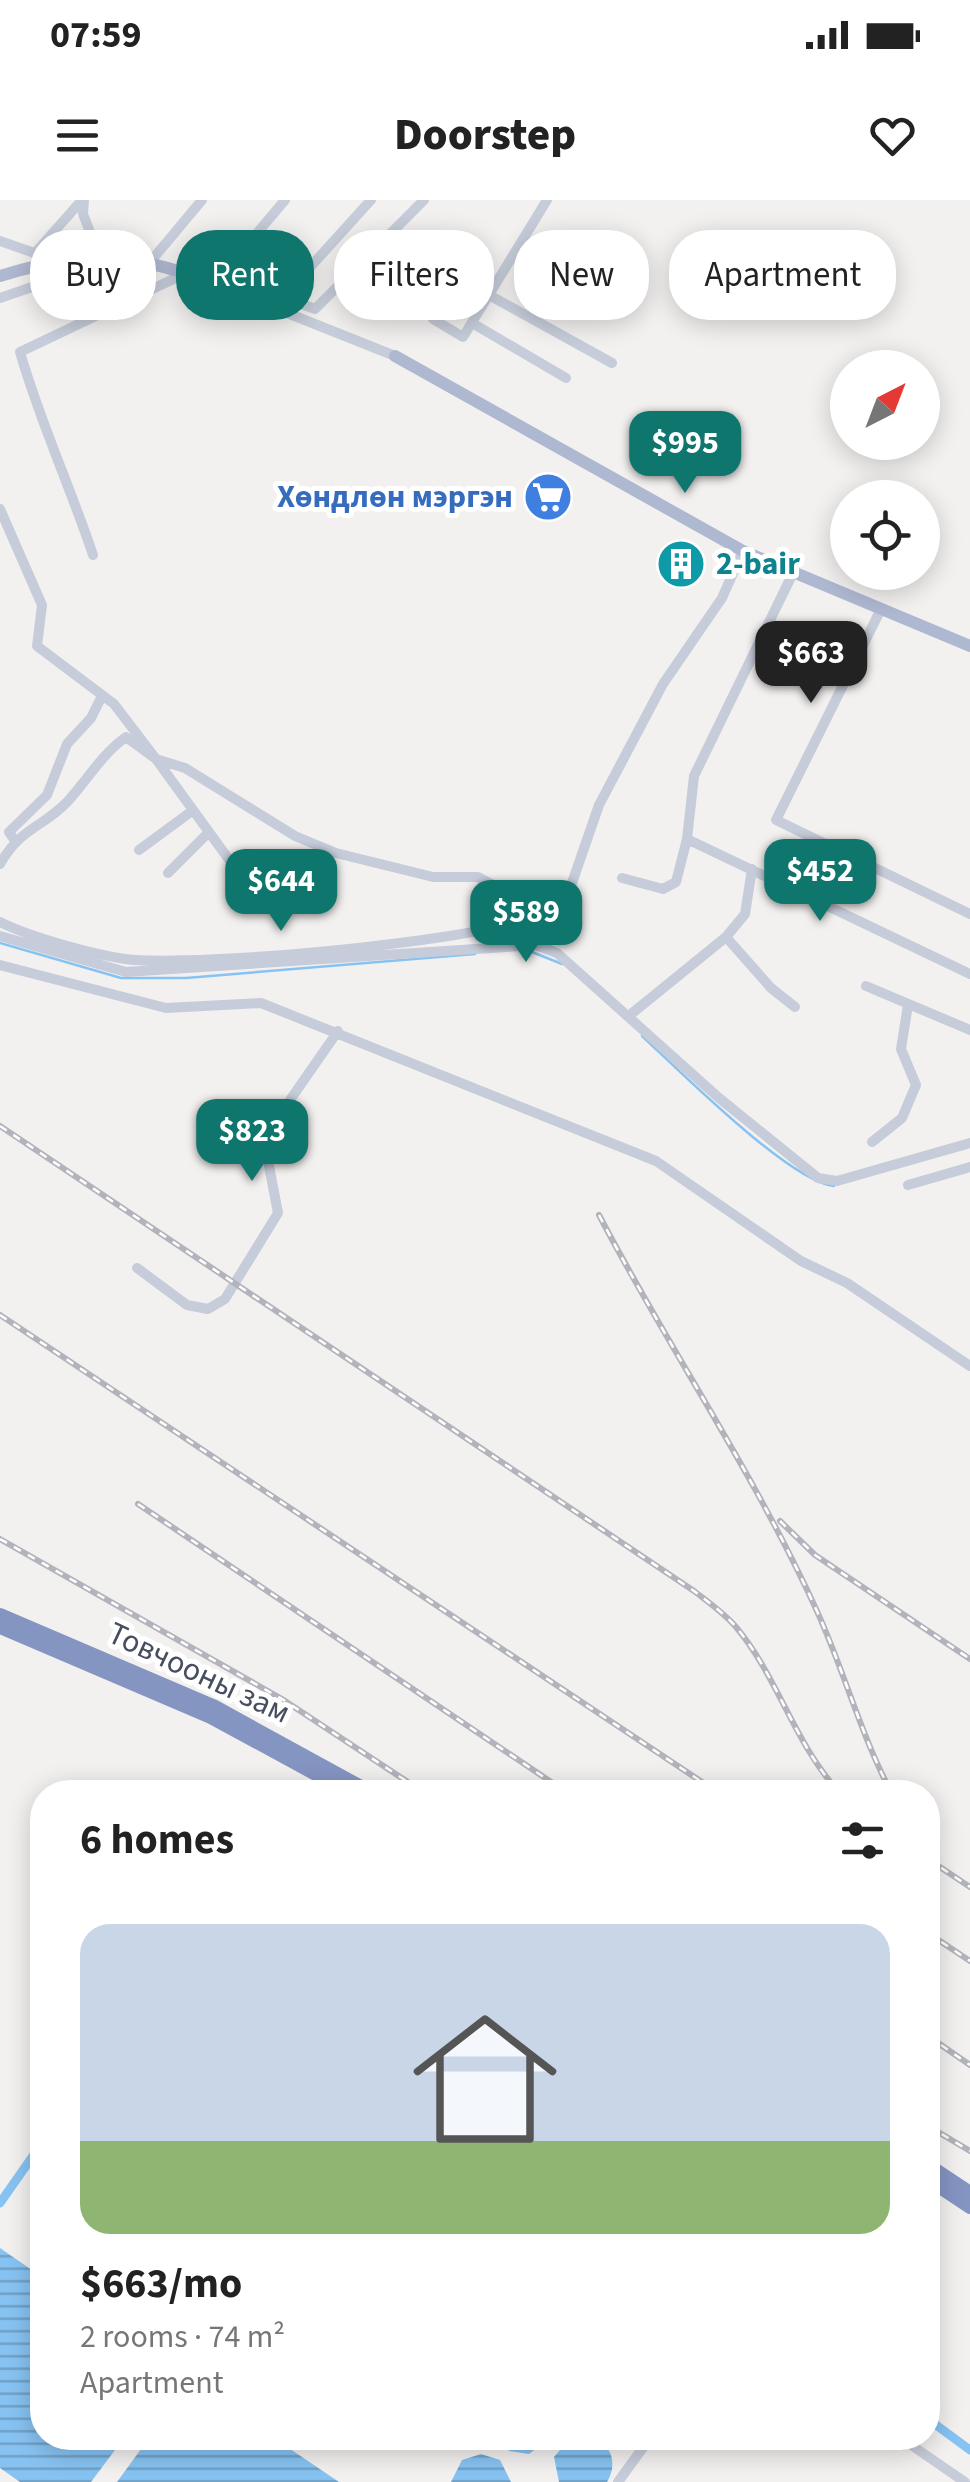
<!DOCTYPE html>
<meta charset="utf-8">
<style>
body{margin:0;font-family:"Source Sans 3",sans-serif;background:#f6f6f6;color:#222;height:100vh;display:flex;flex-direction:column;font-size:38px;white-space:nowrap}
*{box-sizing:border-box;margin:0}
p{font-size:32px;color:#767676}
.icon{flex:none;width:55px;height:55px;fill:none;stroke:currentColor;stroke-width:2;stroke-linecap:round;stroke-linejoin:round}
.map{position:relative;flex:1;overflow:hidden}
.side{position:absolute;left:30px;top:1580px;width:910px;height:670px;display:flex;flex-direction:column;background:#fff;border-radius:40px;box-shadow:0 5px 25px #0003}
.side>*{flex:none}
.top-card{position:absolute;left:30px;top:30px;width:910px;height:90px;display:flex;gap:20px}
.needle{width:65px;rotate:42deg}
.tools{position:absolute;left:830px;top:150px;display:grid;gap:20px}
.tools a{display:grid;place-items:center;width:110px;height:110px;border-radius:50%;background:#fff;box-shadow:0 5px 25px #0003;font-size:50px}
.price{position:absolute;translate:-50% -85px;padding:0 22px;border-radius:20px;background:#0f766e;color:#fff;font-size:32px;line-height:65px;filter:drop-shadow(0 2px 5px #0008)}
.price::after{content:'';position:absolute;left:50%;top:60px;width:30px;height:22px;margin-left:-15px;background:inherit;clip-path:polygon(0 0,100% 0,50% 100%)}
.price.current{background:#222;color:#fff}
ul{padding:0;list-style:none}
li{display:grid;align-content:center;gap:20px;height:530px;padding:0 50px}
li span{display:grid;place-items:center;height:310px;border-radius:30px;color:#555}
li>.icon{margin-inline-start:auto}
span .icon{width:180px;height:180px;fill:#fffc;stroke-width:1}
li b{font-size:42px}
h2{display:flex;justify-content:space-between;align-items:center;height:120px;padding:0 50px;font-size:42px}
.tag{padding:0 35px;border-radius:40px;background:#fff;box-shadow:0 5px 25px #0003;font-size:35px;line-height:90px}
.tag.current{background:#0f766e;color:#fff}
.status{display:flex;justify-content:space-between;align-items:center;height:70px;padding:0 50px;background:#fff;direction:ltr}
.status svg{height:28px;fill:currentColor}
header{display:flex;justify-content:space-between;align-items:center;height:130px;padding:0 50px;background:#fff;font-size:45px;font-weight:800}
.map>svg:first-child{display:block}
.water{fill:url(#water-rules)}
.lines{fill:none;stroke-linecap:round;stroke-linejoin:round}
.stream{stroke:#87c3f2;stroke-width:2.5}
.canal{stroke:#87c3f2;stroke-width:9}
.minor{stroke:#c6ccd9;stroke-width:10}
.major{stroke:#afb8d1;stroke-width:12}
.highway{stroke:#8595c2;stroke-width:14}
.rail-casing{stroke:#b2b3bb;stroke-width:6}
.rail{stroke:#fff;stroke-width:2.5;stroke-dasharray:8;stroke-linecap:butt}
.labels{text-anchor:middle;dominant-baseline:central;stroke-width:10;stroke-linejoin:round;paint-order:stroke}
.shop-label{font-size:32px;font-weight:bold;fill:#366cbe;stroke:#fff;text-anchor:end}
.culture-label{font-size:32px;font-weight:bold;fill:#0d838f;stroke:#fff;text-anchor:start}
.street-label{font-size:32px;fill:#474e60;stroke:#fff}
</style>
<div class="status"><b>07:59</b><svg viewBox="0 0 49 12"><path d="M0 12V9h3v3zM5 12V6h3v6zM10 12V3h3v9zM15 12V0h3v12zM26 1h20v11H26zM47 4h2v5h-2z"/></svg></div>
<header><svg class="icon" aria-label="menu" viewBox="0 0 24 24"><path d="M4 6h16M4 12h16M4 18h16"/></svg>Doorstep<svg class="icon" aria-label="heart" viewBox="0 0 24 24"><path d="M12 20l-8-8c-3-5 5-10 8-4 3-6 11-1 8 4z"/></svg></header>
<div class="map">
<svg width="970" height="2282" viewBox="0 0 970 2282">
<defs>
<pattern id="water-rules" width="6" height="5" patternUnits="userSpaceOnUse" patternTransform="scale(2.5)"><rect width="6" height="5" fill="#87c3f2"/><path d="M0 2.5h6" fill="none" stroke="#70a1c7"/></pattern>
</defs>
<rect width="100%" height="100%" fill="#f3f1f0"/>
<path class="water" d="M0,2048L42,2077V2238H124L91,2282H20L0,2268Z
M149,2238H274L339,2282H117Z
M497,2238H551L529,2254L509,2251Z
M570,2238H596C613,2248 617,2265 607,2282H559L554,2257Z
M481,2254L500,2260L511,2282H451L462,2260Z"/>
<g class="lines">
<path class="stream" d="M0,743L121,778H186L475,754
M527,750L562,764
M642,836C679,870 790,982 834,986"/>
<path class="canal" d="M0,2003L42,1943
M928,2219L970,2250"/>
<path class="minor" d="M0,41L40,55
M36,52L82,0
M151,61L202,0
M229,66L283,97L315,109L424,0
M215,83L285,0
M489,95L612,163
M283,97L371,0
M0,98L93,66L99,55L83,14L84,0
M267,105L395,156
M433,119L463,137L547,0
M472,123L566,178
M0,309L42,405L37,446L114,504L156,559L185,568L295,636L336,653L433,677H478L530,705L564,706L599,605L663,484L722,398L743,351
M93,355C70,286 40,222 20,152L186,73
M881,409L776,620L970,714
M687,639L970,774
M15,641L9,632L47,595L67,544L91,518L102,496
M139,650L192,611
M0,664C21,627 44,627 68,601C87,580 103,553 126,537L156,559L254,694
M752,669L745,714L726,737L771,788L795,807
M168,673L208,633
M622,678L663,689L676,682L687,639L694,576L793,373
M0,722C29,737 92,754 125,759C190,768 517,740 563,706
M0,736L126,772L536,745L557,753L719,898L818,978L837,981L970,943
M0,765L166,808L261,803L656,961L801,1061L847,1083L970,1166
M866,786L970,830
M630,815L726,737
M872,942L902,918L916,885L901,849L908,805
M908,985L970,967
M137,1068L187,1105L208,1109L225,1099L278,1013L265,945L274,923L338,831
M901,2238L965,2282
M618,2282L650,2238"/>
<path class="major" d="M0,76C111,41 164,62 267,105
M395,156L743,351L970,446"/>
<path class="highway" d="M0,1415L215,1507L370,1592
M0,1427L211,1517L349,1592
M928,1965L970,1993
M928,1979L970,2007"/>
<g class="rail-casing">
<path id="rail" d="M0,926L694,1391C708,1402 724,1413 736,1427C778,1477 794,1543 839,1592
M599,1015C669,1149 753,1271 816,1409C844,1470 860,1533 891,1592
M0,1115L717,1592
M138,1304L566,1592
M780,1321L815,1355L970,1459
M0,1339L282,1499L423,1592
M928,1659L970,1687
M928,1733L970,1761
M928,1836L970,1865
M928,1926L970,1951"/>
</g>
<use href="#rail" class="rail"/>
</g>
<defs>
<g id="supermarket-disc" transform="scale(2.5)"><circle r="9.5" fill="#3f7fe0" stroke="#fff"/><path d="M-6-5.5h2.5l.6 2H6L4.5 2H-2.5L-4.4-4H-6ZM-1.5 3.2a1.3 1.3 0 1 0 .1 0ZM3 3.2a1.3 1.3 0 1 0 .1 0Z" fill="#fff"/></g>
<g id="building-disc" transform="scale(2.5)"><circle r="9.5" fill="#0f9aa8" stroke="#fff"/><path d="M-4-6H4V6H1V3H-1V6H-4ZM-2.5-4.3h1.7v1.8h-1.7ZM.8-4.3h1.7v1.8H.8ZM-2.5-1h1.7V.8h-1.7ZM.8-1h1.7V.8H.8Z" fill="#fff"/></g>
</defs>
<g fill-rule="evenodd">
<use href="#supermarket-disc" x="548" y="297"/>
<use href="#building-disc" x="681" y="364"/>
</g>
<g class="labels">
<g class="shop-label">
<text x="513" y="297">Хөндлөн мэргэн</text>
</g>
<g class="culture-label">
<text x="716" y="364">2-bair</text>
</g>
<g class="street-label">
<text transform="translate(199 1473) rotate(25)">Товчооны зам</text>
</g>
</g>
</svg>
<div class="tools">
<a><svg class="needle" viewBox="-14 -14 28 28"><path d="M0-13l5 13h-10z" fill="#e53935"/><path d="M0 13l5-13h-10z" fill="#767676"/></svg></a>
<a><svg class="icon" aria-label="locate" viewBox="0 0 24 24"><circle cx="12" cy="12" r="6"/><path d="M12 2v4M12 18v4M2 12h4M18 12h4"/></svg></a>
</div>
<b class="price" style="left:685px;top:296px">$995</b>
<b class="price current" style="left:811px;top:506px">$663</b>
<b class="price" style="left:820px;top:724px">$452</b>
<b class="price" style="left:281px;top:734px">$644</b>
<b class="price" style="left:526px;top:765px">$589</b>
<b class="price" style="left:252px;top:984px">$823</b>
<div class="top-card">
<a class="tag">Buy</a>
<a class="tag current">Rent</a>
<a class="tag">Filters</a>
<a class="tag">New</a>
<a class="tag">Apartment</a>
</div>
<section class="side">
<h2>6 homes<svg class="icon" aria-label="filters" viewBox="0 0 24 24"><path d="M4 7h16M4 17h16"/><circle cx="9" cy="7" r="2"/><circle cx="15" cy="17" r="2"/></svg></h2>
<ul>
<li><span style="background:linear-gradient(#c9d6e8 70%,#8fb573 0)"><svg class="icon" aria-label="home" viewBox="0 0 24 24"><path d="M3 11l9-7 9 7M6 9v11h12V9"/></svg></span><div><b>$663/mo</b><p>2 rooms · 74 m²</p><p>Apartment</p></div></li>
</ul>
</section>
</div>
